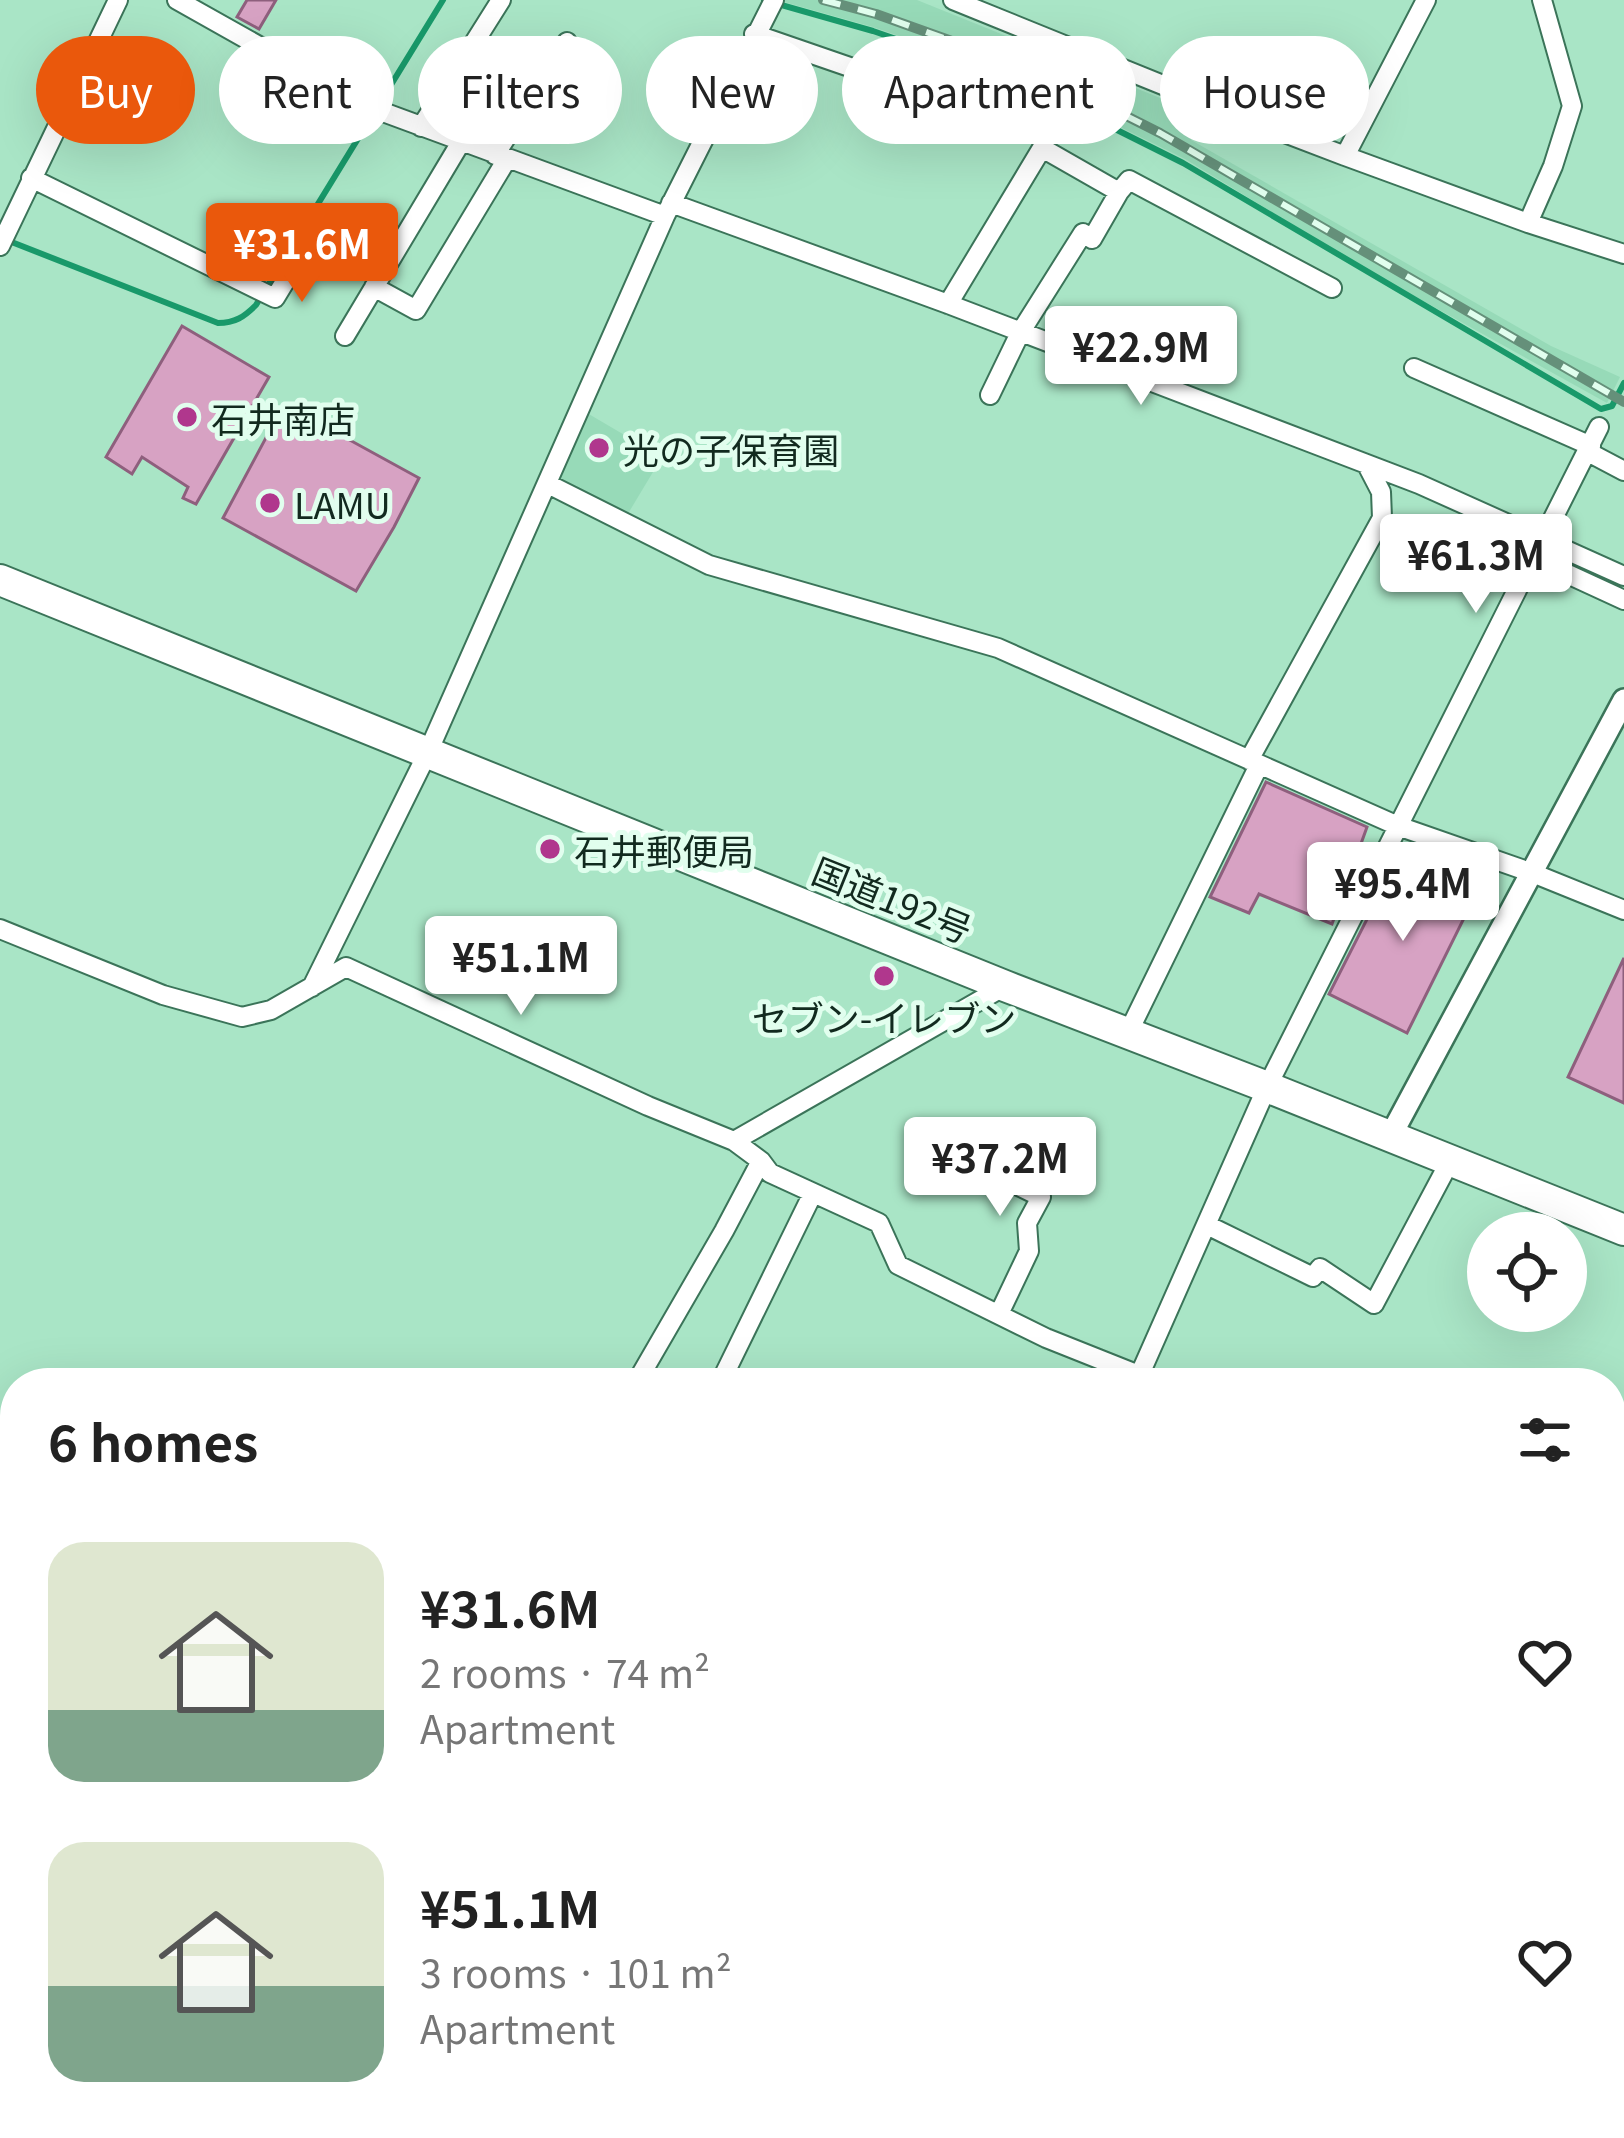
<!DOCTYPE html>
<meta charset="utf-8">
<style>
body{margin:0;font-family:Georgia,"Noto Sans JP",serif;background:#f2f2f2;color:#222;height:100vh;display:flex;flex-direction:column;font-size:45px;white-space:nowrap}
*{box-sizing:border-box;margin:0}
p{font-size:39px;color:#767676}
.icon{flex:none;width:66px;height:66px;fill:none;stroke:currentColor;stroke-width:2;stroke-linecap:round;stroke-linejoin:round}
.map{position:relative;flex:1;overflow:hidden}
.details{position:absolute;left:0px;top:1368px;width:1626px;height:771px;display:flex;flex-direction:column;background:#fff;border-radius:48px 48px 0 0;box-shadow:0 12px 48px #0002}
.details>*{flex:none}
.top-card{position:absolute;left:36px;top:36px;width:1554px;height:108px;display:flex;gap:24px}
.controls{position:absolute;left:1467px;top:1212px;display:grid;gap:24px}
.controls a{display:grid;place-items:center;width:120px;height:120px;border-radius:50%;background:#fff;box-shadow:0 12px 48px #0002;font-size:60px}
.price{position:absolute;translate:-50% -102px;padding:0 27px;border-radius:12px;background:#fff;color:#222;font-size:39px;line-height:78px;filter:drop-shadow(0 3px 6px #0008)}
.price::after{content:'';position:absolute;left:50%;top:72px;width:36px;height:27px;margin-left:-18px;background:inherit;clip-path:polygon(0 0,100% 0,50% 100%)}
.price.on{background:#ea580c;color:#fff}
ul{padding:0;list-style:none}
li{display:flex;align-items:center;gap:36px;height:300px;padding:0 48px}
li span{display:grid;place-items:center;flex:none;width:336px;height:240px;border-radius:36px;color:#555}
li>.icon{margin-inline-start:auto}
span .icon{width:144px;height:144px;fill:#fffc;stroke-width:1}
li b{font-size:51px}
h2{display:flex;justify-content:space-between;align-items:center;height:144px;padding:0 48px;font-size:51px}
.pill{padding:0 42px;border-radius:54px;background:#fff;box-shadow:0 12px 48px #0002;font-size:42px;line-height:108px}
.pill.on{background:#ea580c;color:#fff}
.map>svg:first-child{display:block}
.built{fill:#97dab8}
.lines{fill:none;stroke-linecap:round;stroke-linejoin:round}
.stream{stroke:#19996a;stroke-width:6}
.river{stroke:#1cc88a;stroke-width:33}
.building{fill:#d7a2c3;stroke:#8e5f7d;stroke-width:3}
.minor-casing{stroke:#3b7459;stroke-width:22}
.tertiary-casing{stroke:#3b7459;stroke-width:26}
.trunk-casing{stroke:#3b7459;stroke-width:34}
.path{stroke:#74a38b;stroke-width:3;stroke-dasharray:9 6;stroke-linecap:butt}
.minor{stroke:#fff;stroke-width:18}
.tertiary{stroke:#fff;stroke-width:21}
.trunk{stroke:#fff;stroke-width:30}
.rail-casing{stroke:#65907a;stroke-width:10}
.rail{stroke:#e1feee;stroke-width:6;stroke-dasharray:18;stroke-linecap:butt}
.poi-dot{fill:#b0378d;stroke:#e1feee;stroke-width:4.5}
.labels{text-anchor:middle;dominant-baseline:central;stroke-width:10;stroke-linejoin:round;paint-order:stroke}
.poi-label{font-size:36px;fill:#122a1f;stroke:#e1feee;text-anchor:start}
.street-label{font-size:36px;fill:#122a1f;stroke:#e1feee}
</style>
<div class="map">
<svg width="1624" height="2138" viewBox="0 0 1624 2138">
<rect width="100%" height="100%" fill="#a9e5c6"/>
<path class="built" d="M777,0H917L1200,114L1191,140L1551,346L1620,377L1607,403L1362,267L1185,159L1067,101L986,66L873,27Z
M587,413L662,457L626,517L558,483Z"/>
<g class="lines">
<path class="stream" d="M764,0L873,31L983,69L1085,114L1183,163L1601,409L1612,406L1624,383
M9,241L218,323C235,323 244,317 256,305L443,0"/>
<path class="river" d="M1611,1944L1624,1938
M1077,2138L1141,2124"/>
</g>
<path class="building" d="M247,0H276L259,29L237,17Z
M182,326L269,377L196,504L183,498L188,487L142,457L132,474L106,457Z
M284,404L419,478L394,527L356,591L223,518Z
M1266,782L1367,827L1332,924L1259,894L1249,913L1210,897Z
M1399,856L1476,894L1407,1033L1329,994Z
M1624,958V1103L1568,1077Z"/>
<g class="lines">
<g class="minor-casing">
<path id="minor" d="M177,0L364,105L665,216
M953,0L1227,111L1345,156L1426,0
M1542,0L1572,106L1553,166L1528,223L1624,254
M754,34L925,93
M421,127L501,0
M495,155L567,42
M1345,156L1528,223
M31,178L275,298L306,247
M671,203L948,304L1419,484L1624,576
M0,246L118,0
M374,287L416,310L507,159
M948,304L1042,148L1119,192L1129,180L1332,288
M345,336L461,142
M1414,368L1591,446
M990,395L1020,333L1083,233L1092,239L1119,192
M1588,452L1624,471
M548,484L709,565L998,648L1398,826L1530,872L1624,910
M1535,559L1624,600
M1249,760L1382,518L1381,492L1367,465
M0,929L163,995L242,1017L271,1010L346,967L648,1106L734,1141L761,1161L770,1173L879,1223L898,1265L1046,1338L1159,1383
M312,987L428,752L665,216L774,0
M1128,1033L1259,765
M734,1141L1005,986
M945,1150L1041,1197L1027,1223L1029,1251L999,1314
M1207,1225L1313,1277L1320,1268L1374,1304L1450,1161
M636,1383L724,1231L761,1161
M720,1383L813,1193
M1136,1383L1267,1087L1599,427
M0,1550L15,1556
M1611,1578L1624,1583
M1611,1750L1624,1725
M0,1863L15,1871
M0,2073L15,2039
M777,2138L782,2124"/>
</g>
<g class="tertiary-casing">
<path id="tertiary" d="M1390,1137L1624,700"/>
</g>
<g class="trunk-casing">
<path id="trunk" d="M0,580L1005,986L1267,1087L1624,1230"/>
</g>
<path class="path" d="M1611,2037L1624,2029
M0,2120L39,2138
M458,2138L463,2124
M496,2138L525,2131L599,2124
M1373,2138L1403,2124"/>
<use href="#minor" class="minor"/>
<use href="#tertiary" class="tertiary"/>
<use href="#trunk" class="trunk"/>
<g class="rail-casing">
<path id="rail" d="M823,0L876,14L991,55L1071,88L1160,133L1624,402"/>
</g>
<use href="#rail" class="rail"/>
</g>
<g class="poi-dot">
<circle cx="187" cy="417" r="12"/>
<circle cx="599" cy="448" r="12"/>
<circle cx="270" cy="503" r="12"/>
<circle cx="550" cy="849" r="12"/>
<circle cx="884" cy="976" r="12"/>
</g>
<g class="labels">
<g class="poi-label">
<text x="211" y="417">石井南店</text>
<text x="623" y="448">光の子保育園</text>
<text x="294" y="503">LAMU</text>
<text x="574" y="849">石井郵便局</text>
<text x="884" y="1016" text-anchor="middle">セブン-イレブン</text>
</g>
<g class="street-label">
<text transform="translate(893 898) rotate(22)">国道192号</text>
</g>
</g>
</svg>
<div class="controls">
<a><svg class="icon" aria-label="locate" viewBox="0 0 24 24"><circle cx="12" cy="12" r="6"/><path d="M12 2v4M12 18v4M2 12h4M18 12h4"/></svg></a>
</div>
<b class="price on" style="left:302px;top:305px">¥31.6M</b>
<b class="price" style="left:1141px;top:408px">¥22.9M</b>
<b class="price" style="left:1476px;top:616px">¥61.3M</b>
<b class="price" style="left:1403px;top:944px">¥95.4M</b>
<b class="price" style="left:521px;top:1018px">¥51.1M</b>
<b class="price" style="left:1000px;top:1219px">¥37.2M</b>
<div class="top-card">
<a class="pill on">Buy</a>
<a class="pill">Rent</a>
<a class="pill">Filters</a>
<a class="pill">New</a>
<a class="pill">Apartment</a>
<a class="pill">House</a>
</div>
<section class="details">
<h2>6 homes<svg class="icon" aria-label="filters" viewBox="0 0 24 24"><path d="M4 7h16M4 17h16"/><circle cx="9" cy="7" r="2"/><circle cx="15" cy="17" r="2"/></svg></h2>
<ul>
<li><span style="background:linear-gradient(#dfe7d0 70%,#7fa58c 0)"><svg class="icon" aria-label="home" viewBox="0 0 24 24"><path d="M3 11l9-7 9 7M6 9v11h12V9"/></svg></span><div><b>¥31.6M</b><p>2 rooms · 74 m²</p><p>Apartment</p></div><svg class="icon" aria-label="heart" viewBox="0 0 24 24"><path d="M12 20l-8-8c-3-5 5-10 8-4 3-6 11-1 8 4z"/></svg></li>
<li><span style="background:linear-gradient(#dfe7d0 60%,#7fa58c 0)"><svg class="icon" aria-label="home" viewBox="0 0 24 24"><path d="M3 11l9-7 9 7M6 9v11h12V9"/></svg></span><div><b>¥51.1M</b><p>3 rooms · 101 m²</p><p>Apartment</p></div><svg class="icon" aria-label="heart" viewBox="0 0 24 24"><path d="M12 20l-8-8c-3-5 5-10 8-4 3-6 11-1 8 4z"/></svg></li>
</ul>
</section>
</div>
